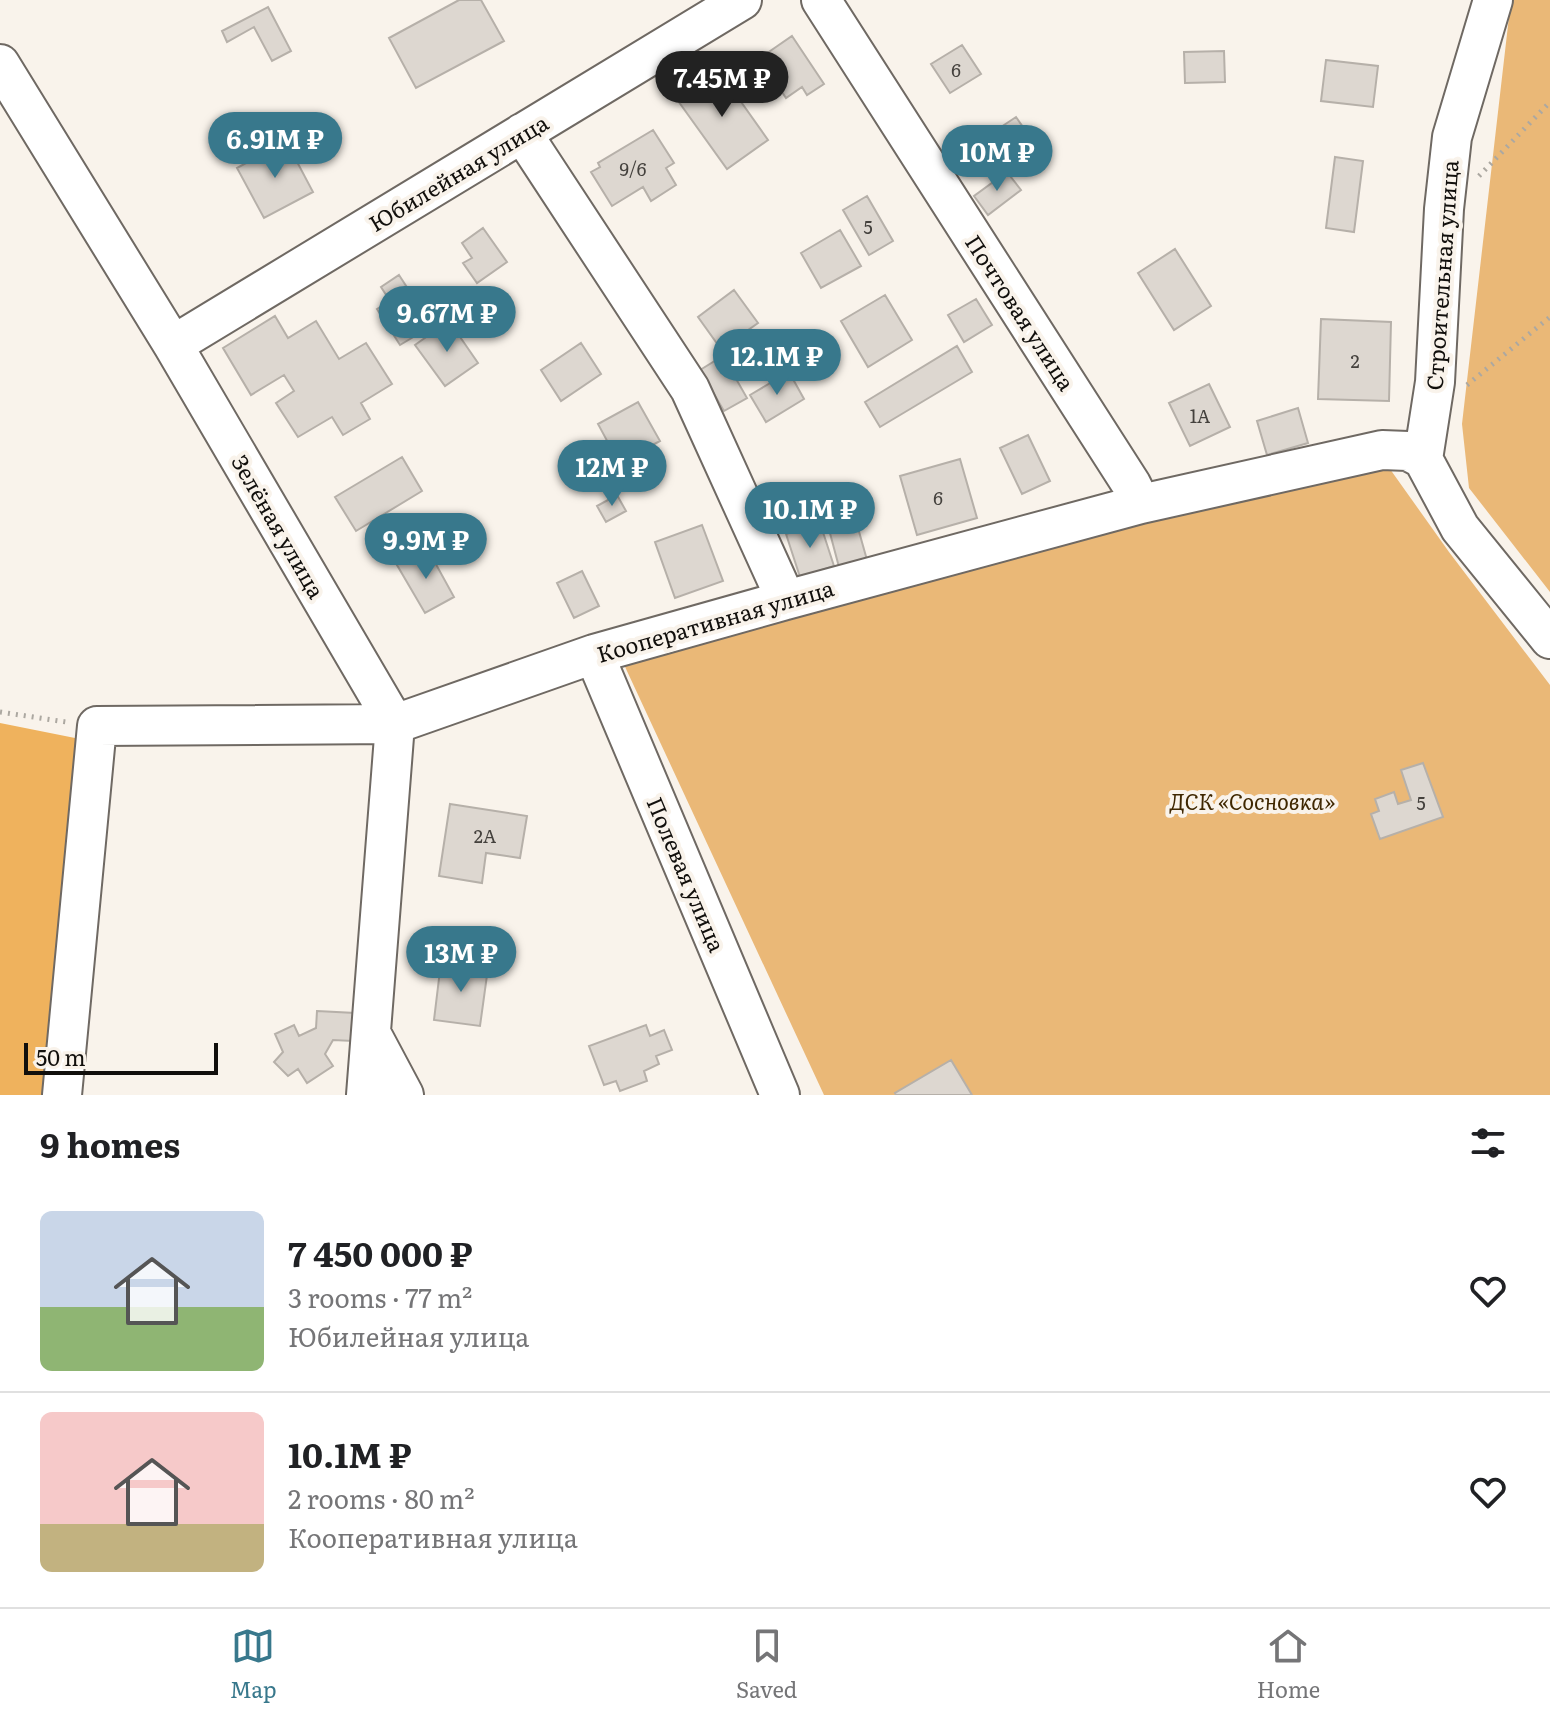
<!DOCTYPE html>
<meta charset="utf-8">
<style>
body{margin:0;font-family:Literata,serif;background:#f2f2f2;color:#202124;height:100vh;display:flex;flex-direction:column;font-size:30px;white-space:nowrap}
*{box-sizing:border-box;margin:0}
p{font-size:26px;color:#757577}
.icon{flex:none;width:44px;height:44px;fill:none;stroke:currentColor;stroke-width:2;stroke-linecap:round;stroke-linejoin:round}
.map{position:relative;height:1095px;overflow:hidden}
.drawer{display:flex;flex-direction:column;background:#fff;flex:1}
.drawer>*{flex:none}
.scale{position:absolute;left:24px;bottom:20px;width:194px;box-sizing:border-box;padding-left:8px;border:4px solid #110f0c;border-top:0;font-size:22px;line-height:28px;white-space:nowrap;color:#110f0c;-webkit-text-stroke:6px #f9f3eb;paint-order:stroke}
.price{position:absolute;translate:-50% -68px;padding:0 18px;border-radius:28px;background:#38788c;color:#fff;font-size:26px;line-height:52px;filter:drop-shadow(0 2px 4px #0008)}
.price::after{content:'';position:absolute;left:50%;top:48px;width:24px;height:18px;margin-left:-12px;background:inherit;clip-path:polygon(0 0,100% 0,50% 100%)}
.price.selected{background:#222;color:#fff}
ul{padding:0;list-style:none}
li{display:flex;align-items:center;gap:24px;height:200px;padding:0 40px}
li+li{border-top:2px solid #e0e0e0}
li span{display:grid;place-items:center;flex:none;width:224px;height:160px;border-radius:12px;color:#555}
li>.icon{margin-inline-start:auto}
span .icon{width:96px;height:96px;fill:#fffc;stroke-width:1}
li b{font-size:34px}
h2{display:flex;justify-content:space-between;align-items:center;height:96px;padding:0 40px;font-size:34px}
.tab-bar{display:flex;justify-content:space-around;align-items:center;height:112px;border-top:2px solid #e0e0e0;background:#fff;font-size:22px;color:#757577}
.tab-bar a{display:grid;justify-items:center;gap:4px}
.tab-bar .selected{color:#38788c}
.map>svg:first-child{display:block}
.green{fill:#eab877}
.forest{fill:#efb25d}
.building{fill:#ddd7d0;stroke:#b6b0a9;stroke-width:2}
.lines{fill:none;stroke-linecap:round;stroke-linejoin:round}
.minor-casing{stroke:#6f6963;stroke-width:42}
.path{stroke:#aca8a1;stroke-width:5;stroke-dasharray:2 6;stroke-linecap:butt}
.minor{stroke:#fff;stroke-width:38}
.labels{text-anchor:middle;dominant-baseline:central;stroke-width:8;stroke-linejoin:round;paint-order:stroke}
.number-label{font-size:18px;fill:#44413d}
.street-label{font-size:22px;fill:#110f0c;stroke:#f9f3eb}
.park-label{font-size:22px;font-style:italic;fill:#3f2701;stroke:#f9f3eb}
</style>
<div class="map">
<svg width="1550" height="1095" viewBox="0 0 1550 1095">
<rect width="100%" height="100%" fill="#f9f3eb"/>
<path class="green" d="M1486,0H1550V592L1469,488L1462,424L1510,8Z
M1385,462L1449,552L1550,685V1095H824L620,656Z"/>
<path class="forest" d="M0,723L90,741L44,1095H0Z"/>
<path class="building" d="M459,0H481L504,41L416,88L389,38Z
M268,7L291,51L272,61L254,27L227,42L222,31Z
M792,36L824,84L807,95L802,87L786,98L760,58Z
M962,45L981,74L950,93L931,64Z
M1224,51L1225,82L1185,83L1184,52Z
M1326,60L1378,66L1373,107L1321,101Z
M717,68L768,140L727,169L676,98Z
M1016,117L1037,147L1004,170L983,139Z
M653,130L674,163L666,168L676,185L651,201L643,187L612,206L591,172L600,167L598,163Z
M286,141L313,192L264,218L237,168Z
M1335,157L1363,161L1354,232L1326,228Z
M1007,172L1021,190L988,215L974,196Z
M867,196L893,241L869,255L843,210Z
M483,228L507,262L477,283L463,263L472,258L462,243Z
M840,230L861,266L821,288L801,253Z
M1175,249L1211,306L1174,330L1138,273Z
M399,275L423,312L406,323L415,336L400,345L377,309L390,301L381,287Z
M734,290L758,323L721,349L698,317Z
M885,295L912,340L868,367L841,321Z
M976,299L992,325L964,342L948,315Z
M275,316L288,338L316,321L339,359L366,343L392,384L361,403L370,419L343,435L332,417L298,437L276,403L294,391L284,375L251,395L223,348Z
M1321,319L1391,322L1389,401L1318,399Z
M449,321L478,363L445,386L415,345Z
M581,343L601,374L561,401L541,370Z
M957,346L972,372L880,427L865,402Z
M723,356L747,398L724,411L700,370Z
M789,372L804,399L766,422L750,395Z
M1209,384L1230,427L1190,446L1169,403Z
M638,402L660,441L619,463L598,424Z
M1298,408L1308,443L1267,455L1257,421Z
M1028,435L1050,481L1022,494L1000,448Z
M402,457L422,491L356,531L335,497Z
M960,459L977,518L917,535L900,476Z
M617,495L626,511L606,522L597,506Z
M849,496L867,560L839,567L822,503Z
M820,523L834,566L800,577L786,534Z
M702,525L723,581L675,598L655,542Z
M427,548L454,597L425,613L397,565Z
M582,571L599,606L574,618L557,583Z
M1423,763L1443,817L1380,839L1371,814L1379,811L1375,799L1394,792L1398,804L1411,800L1401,770Z
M450,804L527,816L520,858L486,853L482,883L439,876Z
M441,962L488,968L480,1026L434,1020Z
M317,1011L355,1013L353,1041L333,1040L325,1054L333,1066L307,1083L298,1069L288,1076L274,1062L283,1052L275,1034L294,1025L299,1036L316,1028Z
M646,1025L650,1036L664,1030L672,1050L656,1056L659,1064L644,1071L647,1081L620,1091L616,1081L604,1085L589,1046Z
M951,1060L972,1095H896L895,1093Z"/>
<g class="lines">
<g class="minor-casing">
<path id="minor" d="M821,0L1131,484L1141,504
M0,64L173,345L395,724L366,1095
M522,133L690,389L786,600
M173,345L742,0
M1423,459L1435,382L1444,209L1452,137L1493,0
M1423,459L1460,528L1550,639
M594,654L780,1095
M371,1033L404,1095
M62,1095L97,726L395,724L594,654L786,600L1141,504L1382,450L1408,451L1423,459"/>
</g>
<path class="path" d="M1479,176L1550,102
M1467,385L1550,317
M0,712L66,722"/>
<use href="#minor" class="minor"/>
</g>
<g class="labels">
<g class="number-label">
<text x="956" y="69">6</text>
<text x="633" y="168">9/6</text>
<text x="868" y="226">5</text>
<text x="1355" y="360">2</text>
<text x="1200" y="415">1А</text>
<text x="938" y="497">6</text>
<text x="1421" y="802">5</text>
<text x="485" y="835">2А</text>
</g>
<g class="street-label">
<text transform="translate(458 172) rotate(-31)">Юбилейная улица</text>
<text transform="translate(1441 275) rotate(-86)">Строительная улица</text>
<text transform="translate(1021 312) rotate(57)">Почтовая улица</text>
<text transform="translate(279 526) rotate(60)">Зелёная улица</text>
<text transform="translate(715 620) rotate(-16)">Кооперативная улица</text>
<text transform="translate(687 874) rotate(67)">Полевая улица</text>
</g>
<g class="park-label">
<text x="1252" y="800">ДСК «Сосновка»</text>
</g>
</g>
</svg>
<div class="scale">50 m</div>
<b class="price selected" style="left:722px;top:119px">7.45M ₽</b>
<b class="price" style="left:275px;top:180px">6.91M ₽</b>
<b class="price" style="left:997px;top:193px">10M ₽</b>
<b class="price" style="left:447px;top:354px">9.67M ₽</b>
<b class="price" style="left:777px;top:397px">12.1M ₽</b>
<b class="price" style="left:612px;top:508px">12M ₽</b>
<b class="price" style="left:810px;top:550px">10.1M ₽</b>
<b class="price" style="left:426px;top:581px">9.9M ₽</b>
<b class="price" style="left:461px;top:994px">13M ₽</b>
</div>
<section class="drawer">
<h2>9 homes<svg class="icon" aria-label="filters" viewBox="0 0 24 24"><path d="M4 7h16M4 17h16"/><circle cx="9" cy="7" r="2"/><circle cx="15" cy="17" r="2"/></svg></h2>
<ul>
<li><span style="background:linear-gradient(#c9d6e8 60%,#8fb573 0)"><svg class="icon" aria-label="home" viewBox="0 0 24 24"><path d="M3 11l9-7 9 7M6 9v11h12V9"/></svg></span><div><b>7 450 000 ₽</b><p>3 rooms · 77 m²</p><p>Юбилейная улица</p></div><svg class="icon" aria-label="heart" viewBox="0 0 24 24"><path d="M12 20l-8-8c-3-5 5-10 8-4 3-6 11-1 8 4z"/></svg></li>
<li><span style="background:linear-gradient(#f6c9c9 70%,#c2b280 0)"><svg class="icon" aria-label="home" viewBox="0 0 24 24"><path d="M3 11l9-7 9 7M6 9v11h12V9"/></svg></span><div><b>10.1M ₽</b><p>2 rooms · 80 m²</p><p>Кооперативная улица</p></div><svg class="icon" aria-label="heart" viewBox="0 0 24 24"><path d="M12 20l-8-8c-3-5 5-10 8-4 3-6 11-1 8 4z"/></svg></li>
</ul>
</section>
<nav class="tab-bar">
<a class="selected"><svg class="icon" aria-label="map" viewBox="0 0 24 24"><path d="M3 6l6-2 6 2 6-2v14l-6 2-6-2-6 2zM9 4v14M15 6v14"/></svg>Map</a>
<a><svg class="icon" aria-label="saved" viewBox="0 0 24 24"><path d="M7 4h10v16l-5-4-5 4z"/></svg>Saved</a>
<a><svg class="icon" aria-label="home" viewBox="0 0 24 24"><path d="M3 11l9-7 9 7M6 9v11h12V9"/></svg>Home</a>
</nav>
